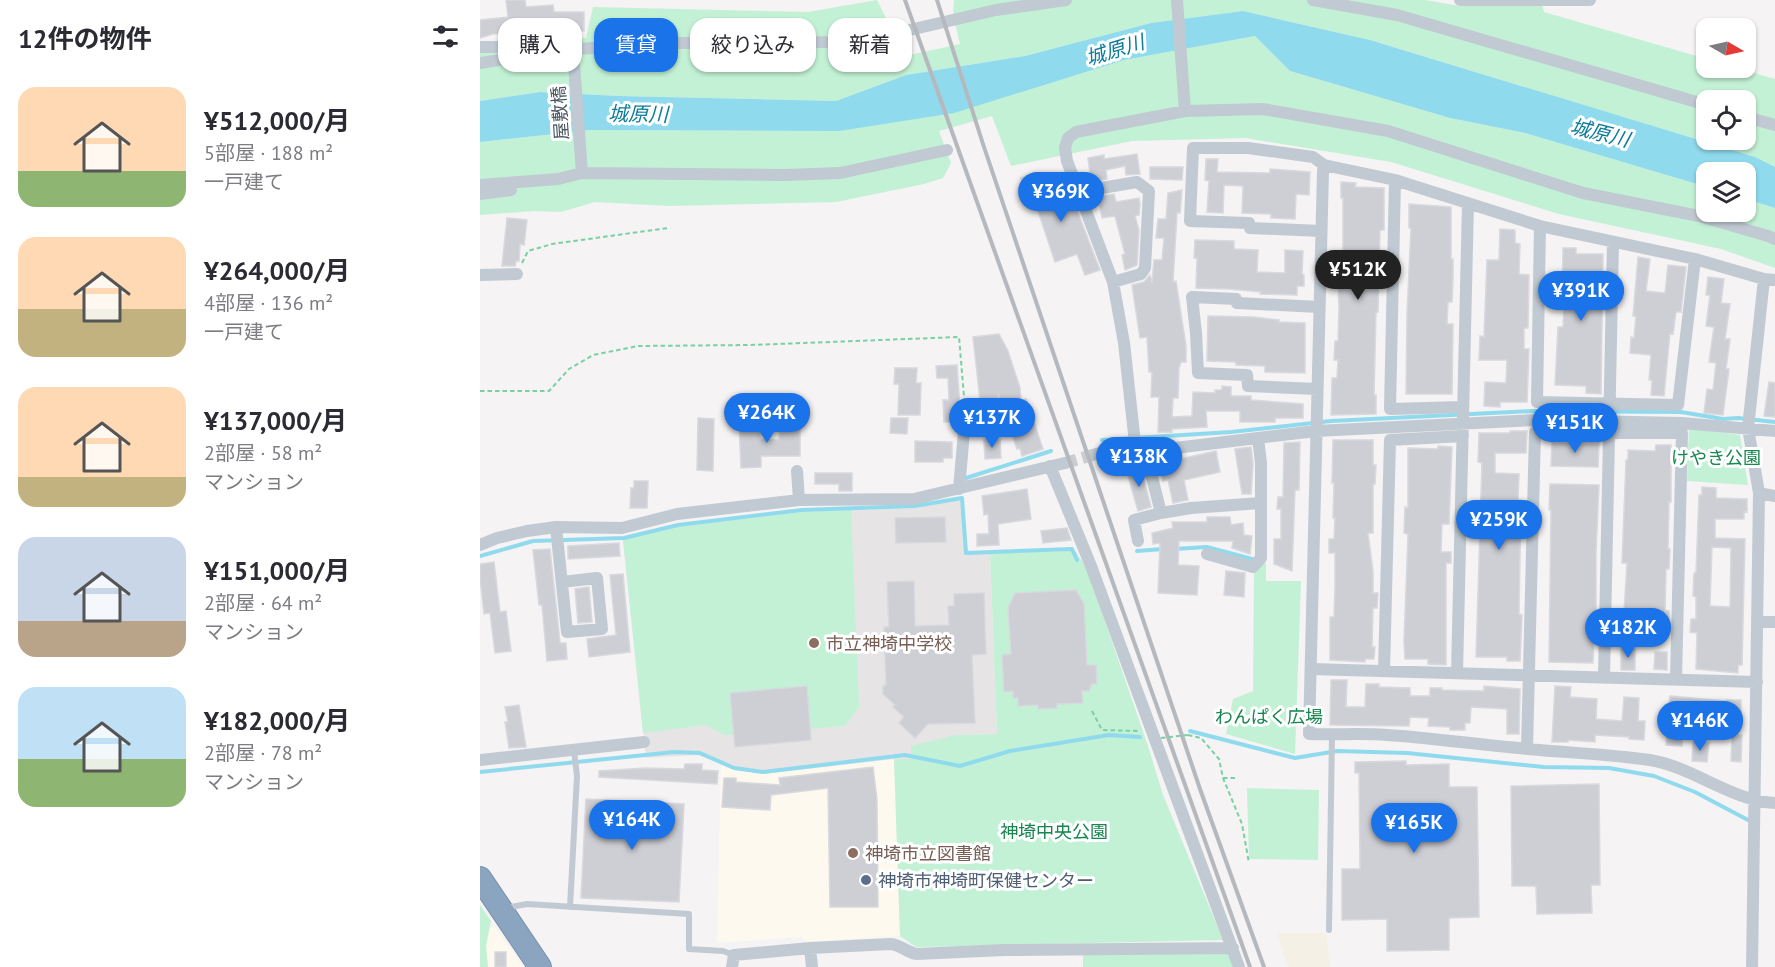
<!DOCTYPE html>
<html lang="ja">
<meta charset="utf-8">
<style>
body{margin:0;font-family:"PT Sans","Noto Sans JP",sans-serif;background:#f7f7f7;color:#2b2b33;height:100vh;display:flex;flex-direction:column;font-size:22px;white-space:nowrap}
*{box-sizing:border-box;margin:0}
p{font-size:20px;color:#7c7c81}
.icon{flex:none;width:33px;height:33px;fill:none;stroke:currentColor;stroke-width:2;stroke-linecap:round;stroke-linejoin:round}
.map{position:relative;flex:1;overflow:hidden}
.sheet{display:flex;flex-direction:column;background:#fff;width:480px}
.sheet>*{flex:none}
.banner{position:absolute;left:18px;top:18px;width:570px;height:54px;display:flex;gap:12px}
.needle{width:39px;rotate:99deg}
.tools{position:absolute;left:1216px;top:18px;display:grid;gap:12px}
.tools a{display:grid;place-items:center;width:60px;height:60px;border-radius:12px;background:#fff;box-shadow:0 2px 4px #0004;font-size:30px}
.price{position:absolute;translate:-50% -51px;padding:0 14px;border-radius:21px;background:#1a73e8;color:#fff;font-size:20px;line-height:39px;filter:drop-shadow(0 2px 3px #0008)}
.price::after{content:'';position:absolute;left:50%;top:36px;width:18px;height:14px;margin-left:-9px;background:inherit;clip-path:polygon(0 0,100% 0,50% 100%)}
.price.on{background:#222;color:#fff}
ul{padding:0;list-style:none}
li{display:flex;align-items:center;gap:18px;height:150px;padding:0 18px}
li span{display:grid;place-items:center;flex:none;width:168px;height:120px;border-radius:18px;color:#555}
li>.icon{margin-inline-start:auto}
span .icon{width:72px;height:72px;fill:#fffc;stroke-width:1}
li b{font-size:26px}
h2{display:flex;justify-content:space-between;align-items:center;height:72px;padding:0 18px;font-size:26px}
.tag{padding:0 21px;border-radius:18px;background:#fff;box-shadow:0 2px 4px #0004;font-size:21px;line-height:54px}
.tag.on{background:#1a73e8;color:#fff}
main{display:flex;flex:1;min-height:0}
.map>svg:first-child{display:block}
.commercial{fill:#fdf9ef}
.education{fill:#e6e4e5}
.green{fill:#c3f1d5;fill-rule:evenodd}
.sand{fill:#f5f0e5}
.water{fill:#90daee}
.lines{fill:none;stroke-linecap:round;stroke-linejoin:round}
.stream{stroke:#90daee;stroke-width:4}
.building{fill:#cdcfd5;stroke:#d7d9de;stroke-width:1.5;fill-rule:evenodd}
.street-tunnel{stroke:#caccce;stroke-width:12;stroke-dasharray:12 6;stroke-linecap:butt}
.highway-casing{stroke:#7690ad;stroke-width:24}
.path{stroke:#7ad0a6;stroke-width:2;stroke-dasharray:4.5 3;stroke-linecap:butt}
.lane{stroke:#c1cad2;stroke-width:6}
.street{stroke:#c1cad2;stroke-width:12}
.highway{stroke:#8ba5c1;stroke-width:22}
.rail{stroke:#b5b8bd;stroke-width:4}
.path-bridge{stroke:#7ad0a6;stroke-width:2;stroke-dasharray:4.5 3;stroke-linecap:butt}
.education-dot{fill:#8d6e63;stroke:#fff;stroke-width:2}
.service-dot{fill:#5c6f8a;stroke:#fff;stroke-width:2}
.labels{text-anchor:middle;dominant-baseline:central;stroke-width:6;stroke-linejoin:round;paint-order:stroke}
.street-label{font-size:18px;fill:#4a5661;stroke:#fff}
.park-label{font-size:18px;fill:#17864f;stroke:#fff}
.education-label{font-size:18px;fill:#785e54;stroke:#fff;text-anchor:start}
.service-label{font-size:18px;fill:#4e5e75;stroke:#fff;text-anchor:start}
.water-label{font-size:20px;font-style:italic;fill:#0c7c9b;stroke:#fff}
</style>
<main>
<section class="sheet">
<h2>12件の物件<svg class="icon" aria-label="filters" viewBox="0 0 24 24"><path d="M4 7h16M4 17h16"/><circle cx="9" cy="7" r="2"/><circle cx="15" cy="17" r="2"/></svg></h2>
<ul>
<li><span style="background:linear-gradient(#ffd9b3 70%,#8fb573 0)"><svg class="icon" aria-label="home" viewBox="0 0 24 24"><path d="M3 11l9-7 9 7M6 9v11h12V9"/></svg></span><div><b>¥512,000/月</b><p>5部屋 · 188 m²</p><p>一戸建て</p></div></li>
<li><span style="background:linear-gradient(#ffd9b3 60%,#c2b280 0)"><svg class="icon" aria-label="home" viewBox="0 0 24 24"><path d="M3 11l9-7 9 7M6 9v11h12V9"/></svg></span><div><b>¥264,000/月</b><p>4部屋 · 136 m²</p><p>一戸建て</p></div></li>
<li><span style="background:linear-gradient(#ffd9b3 75%,#c2b280 0)"><svg class="icon" aria-label="home" viewBox="0 0 24 24"><path d="M3 11l9-7 9 7M6 9v11h12V9"/></svg></span><div><b>¥137,000/月</b><p>2部屋 · 58 m²</p><p>マンション</p></div></li>
<li><span style="background:linear-gradient(#c9d6e8 70%,#b9a48a 0)"><svg class="icon" aria-label="home" viewBox="0 0 24 24"><path d="M3 11l9-7 9 7M6 9v11h12V9"/></svg></span><div><b>¥151,000/月</b><p>2部屋 · 64 m²</p><p>マンション</p></div></li>
<li><span style="background:linear-gradient(#bfe0f5 60%,#8fb573 0)"><svg class="icon" aria-label="home" viewBox="0 0 24 24"><path d="M3 11l9-7 9 7M6 9v11h12V9"/></svg></span><div><b>¥182,000/月</b><p>2部屋 · 78 m²</p><p>マンション</p></div></li>
</ul>
</section>
<div class="map">
<svg width="1295" height="967" viewBox="0 0 1295 967">
<rect width="100%" height="100%" fill="#f5f3f3"/>
<path class="commercial" d="M414,759L420,936L327,942L322,937L237,943L241,764L253,769L283,774Z
M15,927L43,967H0V929Z"/>
<path class="education" d="M483,499L488,554L510,553L517,734L476,735L431,759H414L283,774L253,769L218,755L166,758L143,540L197,527L322,512L436,508Z"/>
<path class="green" d="M397,0L425,56L480,44L473,15L474,0H945L980,6L1062,4L1064,12L1227,59V68H1257L1295,79V167L1274,157L890,40L763,11L671,23L545,56L426,75L356,101L139,96L60,92L0,101V45L56,34L106,38L113,7L328,12ZM1227,100H1266V140H1227Z
M775,36L810,71L970,118L1045,133L1227,187V212H1266V199L1295,208V268L1241,249L1079,214L911,162L765,138L652,141L531,166L512,116L459,131L471,163L463,178L444,184L356,202L189,206L115,202L81,212L54,211L0,215V142L111,130L359,131L644,60Z
M1209,428L1260,435L1268,485L1207,481Z
M371,510L379,707L365,726L244,735L226,725L163,733L143,540L197,527L322,512Z
M595,551L606,567L667,743L683,795L743,940L436,947L420,936L414,759H431V746L476,735L517,734L510,553Z
M780,563H786V581H821L815,754L746,734L753,699L773,691L774,570Z
M767,788L839,790L838,860L769,859Z
M0,905L11,921L6,946L8,967H0Z
M748,952L753,967H603V955Z"/>
<path class="sand" d="M797,933H846L850,967H808Z"/>
<path class="water" d="M763,11L890,40L1275,157L1295,167V208L1266,199V172H1227V187L1045,133L970,118L810,71L775,36L644,60L474,113L359,131L111,130L0,142V101L60,92L139,96L356,101L426,75L545,56L671,23Z"/>
<g class="lines">
<path class="stream" d="M622,440L751,432L851,421L1052,411L1201,412L1243,419L1258,418L1295,422
M486,478L571,451
M694,549L727,547L772,559
M657,551L683,549
M0,556L53,541L144,538L198,525L322,510L435,506L482,498L486,553L592,549L597,560
M710,731L815,758L857,751L927,753L1064,767L1129,768L1174,776L1215,792L1268,820
M0,772L194,752L220,753L254,768L283,772L425,755L480,766L530,751L629,735L660,737"/>
</g>
<path class="building" d="M26,0H45L46,7L73,5L74,12H104V31H89V25L48,28V30L13,34L0,38V20L28,17Z
M657,154L660,174L646,175L645,166L626,170L627,179L611,181L608,158L624,155V159Z
M726,159H738L737,172L790,173V169L830,172L829,195L816,194L815,219L791,218V214L762,213L763,186L744,185L743,213L727,212L729,181L725,180Z
M670,167H703L702,180L670,179Z
M556,173L562,190L586,182L620,270L605,275L597,254L575,262L554,199L549,201L541,178Z
M861,182L876,183L875,187L904,188V230H900L898,312H896L894,395H896V414L851,415L852,378H857L858,360H854L855,341H858L859,307L857,265H860V257H863V198H861Z
M702,190L700,213H697L693,282L696,281L706,346V362H701L699,368L698,398H693L692,417L712,416L713,392L735,393V390H742V386L751,387V396H771V400L823,404V418H795V422H760V411H726L727,427L692,429V432H678L679,397H671L672,372H669L667,337L660,338L652,285L664,282L670,275L672,283L674,260H682L684,238H676L678,219H686L688,193Z
M634,194L636,202L659,198L660,205L659,215L655,216L659,230L657,265L645,270L642,255L645,254L635,216L622,218L618,197Z
M929,204L971,207V259H973V277L972,302H968L967,324H973L972,394H926L927,314L931,228H929Z
M27,218L47,220L44,245L40,244L39,261H36L35,266H22Z
M1020,229L1035,230V243L1040,244L1039,274L1049,275L1048,328H1044V349H1049L1047,402H1020V407L1004,406L1005,382L1026,383L1027,360H999L1000,336L1004,337L1007,260H1019Z
M715,240L754,241V249L778,250L777,272L805,273V250L823,251L822,274L824,275V286H817V295L780,294L781,292L749,289L716,288L717,258H714Z
M1083,248H1096V254H1123L1121,394L1106,393V386L1075,385L1078,327H1083L1084,309H1079V299H1082Z
M1158,257L1170,259L1166,291L1185,293L1188,265L1206,267L1201,312H1196L1193,334L1190,333L1184,396L1171,395L1172,380H1169L1171,355L1150,353L1151,337L1154,338L1156,316H1153Z
M1228,277L1244,279L1241,303L1250,304L1245,339H1250L1246,369H1249L1243,415L1224,413L1227,389L1233,390L1236,363L1229,362L1234,327L1226,326L1230,295H1226Z
M728,316L774,317L799,320V322L825,323V373L785,372V366L756,365V362L727,361Z
M519,334L528,351L540,388L541,401L546,399L563,449L542,456L540,448L537,449L518,393L519,416L502,418L493,337Z
M477,365L481,422H464L463,400H469L468,378H457L456,366Z
M415,368H437L436,383H441L440,415H418L419,384H414Z
M1289,382L1295,383V417L1284,416Z
M218,418L234,419L233,471L217,470Z
M411,418H428L427,434L410,433Z
M280,422V439L299,440L300,425H320V456H281V467L261,468L259,423Z
M1030,431H1047L1046,453H1015V473L1039,474L1038,500H1041L1039,614L1042,615L1040,661H1027V657H996L1002,463L998,462L999,433H1030Z
M520,439L521,458L505,459L504,440Z
M853,440H893V465H896L895,484H893V533H888L893,571V593H898L897,608H893L892,647H895L894,659H885V662L850,660V617H854L855,586V553H849V539H854L855,518H853L854,483H852Z
M435,441L472,442V458H463V462H435Z
M820,442L819,490H815L812,571L794,564V539H801V509H797L798,497H803L804,443Z
M1072,442L1119,443L1118,467L1071,466Z
M1176,445H1191V502H1189L1188,549H1190L1189,569H1186L1185,611H1189V629L1143,628L1147,563H1142L1146,460H1148V450L1175,451Z
M958,446L972,447L969,524H962L961,552H971V563H966V665L948,664V659H925L924,642L928,534L924,533L925,507L928,508V448L958,449Z
M771,447L773,464L771,494H762L755,449Z
M736,451L740,472L704,480L708,500L693,503L688,480L683,481L679,464Z
M660,465L671,507L658,511L646,469Z
M335,473H372V491H359V484H335Z
M154,481H168L167,508H150L151,488H154Z
M1070,484L1119,485L1116,553V634H1114L1113,663L1069,662L1071,510H1069Z
M1222,487L1236,488V498L1267,499V512L1264,511V519H1235V538L1265,539L1262,665H1258V673L1216,669L1217,633L1210,632L1211,619H1216V597L1213,596L1214,573H1216L1219,495H1222ZM1232,547L1251,548L1250,607L1230,606Z
M547,489L551,519L518,524L519,545L497,546V534H509L508,514L504,515L502,496Z
M465,517L466,542L416,543L415,518Z
M727,517H750L751,525L763,523L764,535L772,536L770,554L752,548L753,541H699L698,565L719,566L717,595L678,593L680,543L673,544L672,533L693,528L692,522H727Z
M587,528L591,540L563,543L561,531Z
M139,543L140,556L88,559V546Z
M70,549L79,633L80,643H86L87,659L67,661L62,605H59L53,550Z
M14,562L20,612L26,611L31,651L15,653L10,613L4,614L0,579V564Z
M746,571L765,573L764,597L744,595Z
M143,574L150,652L109,657L107,639L136,635L130,575Z
M434,581L435,626L469,625L468,606H474V594L504,593L506,654L492,655L495,723L448,724L435,738L419,723L424,717L413,707L415,705L403,694V686L406,685L404,627H409L407,582Z
M109,587L112,622L98,623L95,589Z
M596,590L604,604L607,665H616L617,684H612L609,691H602L603,703L577,704V708L558,709V705L538,706V698H533V691L524,692L522,655L531,654L528,608L535,593Z
M1141,648L1155,649V670H1141Z
M1175,652H1187V670L1174,669Z
M851,680H867L866,707H885L886,684H899V687L930,688V696H950V688H962V690L1004,691V686L1040,689L1039,734H1027V709L991,707L990,723H985V730H970V727L948,726L949,718L930,717L929,726L850,725Z
M327,686L331,740L255,747L250,693Z
M1075,686L1091,687L1090,697L1117,699L1116,719L1142,721L1144,697L1159,698L1158,721H1165L1164,740L1149,739V737L1115,735V742L1088,740V742H1072Z
M1190,696L1246,701V700H1261V726H1245L1246,721L1204,718L1202,746L1186,745Z
M39,705L46,747L29,748L25,722H28L25,707Z
M1252,735H1262L1261,762L1251,761Z
M1213,742L1229,743L1227,762L1212,761Z
M926,761V765L969,764V787H997L999,917L969,918V950L907,951V919L862,920V869H880L879,773H875V762Z
M205,764H222V770L238,771L237,784L119,777V771L165,768L204,769Z
M393,767L397,799L398,907H350L348,788L291,795L290,810L242,807L244,778H256V782L300,785L299,778Z
M1119,784L1120,885H1111L1112,913L1057,914L1056,886H1032L1031,786Z
M106,799L204,804L199,902L101,898Z
M15,952H26V967H15Z"/>
<g class="lines">
<path class="street-tunnel" d="M585,463L616,454"/>
<g class="highway-casing">
<path id="highway" d="M0,878L60,967"/>
</g>
<path class="path" d="M42,263L48,251L72,244L188,228
M0,391H69L89,369L113,355L158,346L271,345L479,337L486,420
M612,711L622,730L659,731
M708,735L721,738L739,759L743,778L762,824L769,863
M743,778H758"/>
<path class="lane" d="M90,907L97,776L94,751
M25,908L47,904L209,914V949L243,951L254,955
M849,930L852,735"/>
<path class="street" d="M697,0L705,111
M833,0L917,15L1227,105
M980,0H1110
M0,47H62
M93,50L102,173
M0,63L79,50L199,43L349,42L395,38L516,10L586,0
M1266,117L1295,125
M844,165L843,171L829,734C855,735 881,733 907,735C954,738 1000,745 1048,749C1089,753 1129,754 1170,760C1213,767 1252,801 1295,803
M915,180L910,409L983,407
M0,185L78,179L102,173L304,175L360,173L467,150
M598,192L657,182L669,191L665,268L661,274L633,282
M0,194L31,190
M1060,226L1057,402L1198,405L1215,259
M841,231L770,228L769,223L710,221L713,148H768L833,157L844,165L915,180L1060,226L1215,259L1284,279L1295,280
M0,275L37,274
M837,389L768,386L767,375L718,373L716,333L712,297L756,299L757,303L839,307
M616,454C630,450 647,453 662,452L836,431L1056,420L1202,423L1295,431
M570,466L611,566L759,967
M317,471L319,500
M479,489L484,432
M1279,493L1295,496
M681,513L711,508L781,503
M76,527L87,632L122,629L117,578L82,582
M658,541L654,520L681,513L668,461L655,443L644,343L633,282L587,161L585,148L588,138L596,132L705,111L783,109L908,131L1103,193L1219,216L1288,236L1295,239
M0,545L17,538L47,531L76,527L142,528L197,514L319,500L434,499L585,463
M727,554L773,567L781,558V463L778,438
M1278,622H1295
M831,669L1277,682
M904,671L910,440L983,436
M977,673L988,203
M1124,677L1133,242
M1047,749L1055,432L1202,433L1196,679
M0,760L164,742
M252,967L254,955L330,948
M332,967L330,948L411,944C420,945 427,952 436,954L524,950L753,948
M1272,967L1279,493L1268,428L1284,279"/>
<use href="#highway" class="highway"/>
<path class="rail" d="M425,0L770,967
M457,0L503,144L720,789L784,967"/>
<path class="path-bridge" d="M681,738L708,735"/>
</g>
<g class="education-dot">
<circle cx="334" cy="643" r="6"/>
<circle cx="373" cy="853" r="6"/>
</g>
<circle class="service-dot" cx="386" cy="880" r="6"/>
<g class="labels">
<g class="street-label">
<text transform="translate(80 113) rotate(-94)">屋敷橋</text>
</g>
<g class="park-label">
<text x="1236" y="457">けやき公園</text>
<text x="789" y="716">わんぱく広場</text>
<text x="574" y="831">神埼中央公園</text>
</g>
<g class="education-label">
<text x="346" y="643">市立神埼中学校</text>
<text x="385" y="853">神埼市立図書館</text>
</g>
<g class="service-label">
<text x="398" y="880">神埼市神埼町保健センター</text>
</g>
<g class="water-label">
<text transform="translate(635 50) rotate(-17)">城原川</text>
<text transform="translate(158 114) rotate(1)">城原川</text>
<text transform="translate(1120 133) rotate(14)">城原川</text>
</g>
</g>
</svg>
<div class="tools">
<a><svg class="needle" viewBox="-14 -14 28 28"><path d="M0-13l5 13h-10z" fill="#e53935"/><path d="M0 13l5-13h-10z" fill="#7c7c81"/></svg></a>
<a><svg class="icon" aria-label="locate" viewBox="0 0 24 24"><circle cx="12" cy="12" r="6"/><path d="M12 2v4M12 18v4M2 12h4M18 12h4"/></svg></a>
<a><svg class="icon" aria-label="layers" viewBox="0 0 24 24"><path d="M12 4l9 5-9 5-9-5zM3 14l9 5 9-5"/></svg></a>
</div>
<b class="price" style="left:581px;top:223px">¥369K</b>
<b class="price on" style="left:878px;top:301px">¥512K</b>
<b class="price" style="left:1101px;top:322px">¥391K</b>
<b class="price" style="left:287px;top:444px">¥264K</b>
<b class="price" style="left:512px;top:449px">¥137K</b>
<b class="price" style="left:1095px;top:454px">¥151K</b>
<b class="price" style="left:659px;top:488px">¥138K</b>
<b class="price" style="left:1019px;top:551px">¥259K</b>
<b class="price" style="left:1148px;top:659px">¥182K</b>
<b class="price" style="left:1220px;top:752px">¥146K</b>
<b class="price" style="left:152px;top:851px">¥164K</b>
<b class="price" style="left:934px;top:854px">¥165K</b>
<div class="banner">
<a class="tag">購入</a>
<a class="tag on">賃貸</a>
<a class="tag">絞り込み</a>
<a class="tag">新着</a>
</div>
</div>
</main>
